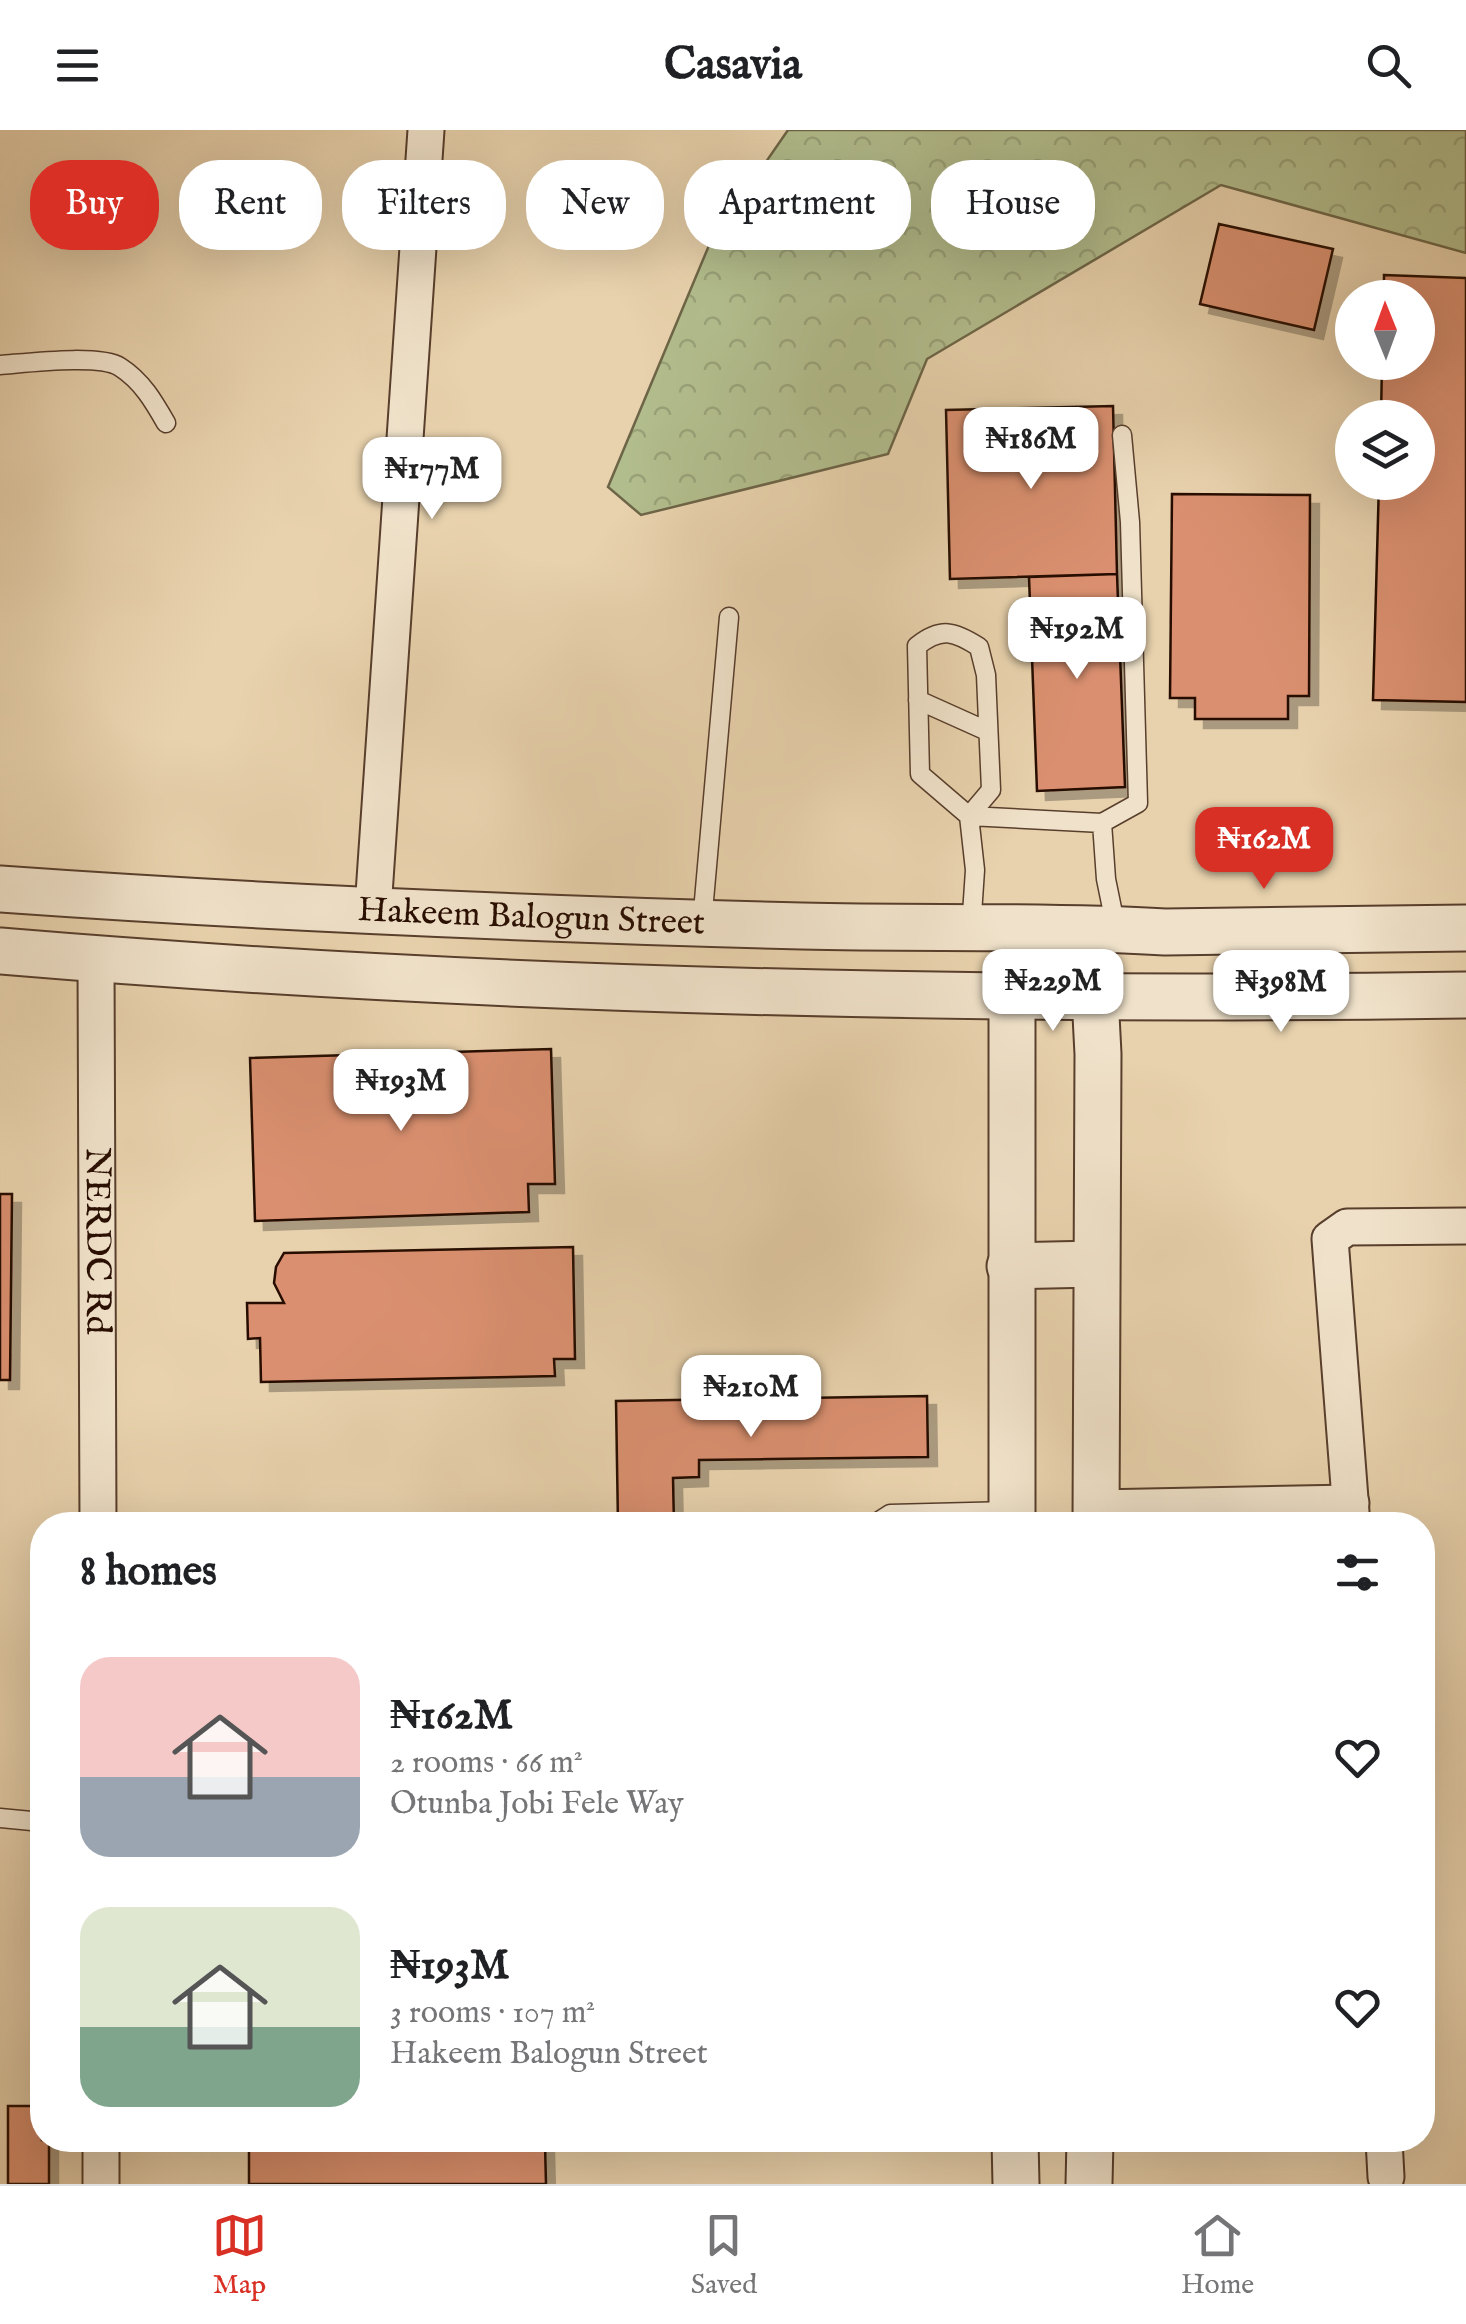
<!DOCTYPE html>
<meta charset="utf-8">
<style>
body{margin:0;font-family:"IM FELL English",serif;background:#f6f6f6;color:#202124;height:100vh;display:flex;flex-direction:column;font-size:38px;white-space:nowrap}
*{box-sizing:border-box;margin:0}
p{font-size:32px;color:#757577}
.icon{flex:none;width:55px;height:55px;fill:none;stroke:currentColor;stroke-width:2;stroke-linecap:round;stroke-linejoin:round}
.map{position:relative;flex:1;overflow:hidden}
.details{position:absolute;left:30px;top:1382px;width:1405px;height:640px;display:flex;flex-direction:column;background:#fff;border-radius:40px;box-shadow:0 10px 40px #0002}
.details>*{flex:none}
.banner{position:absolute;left:30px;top:30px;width:1408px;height:90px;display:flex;gap:20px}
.needle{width:65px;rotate:359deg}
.controls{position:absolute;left:1335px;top:150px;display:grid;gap:20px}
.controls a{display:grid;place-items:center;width:100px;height:100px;border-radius:50%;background:#fff;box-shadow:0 10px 40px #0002;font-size:50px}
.price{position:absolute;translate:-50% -85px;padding:0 22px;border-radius:20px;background:#fff;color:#222;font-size:32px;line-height:65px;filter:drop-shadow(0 2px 5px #0008)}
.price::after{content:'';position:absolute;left:50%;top:60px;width:30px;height:22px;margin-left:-15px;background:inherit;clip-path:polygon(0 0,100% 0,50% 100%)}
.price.active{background:#d93025;color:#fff}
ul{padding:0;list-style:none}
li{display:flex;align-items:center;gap:30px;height:250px;padding:0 50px}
li span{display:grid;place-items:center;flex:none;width:280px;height:200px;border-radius:30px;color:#555}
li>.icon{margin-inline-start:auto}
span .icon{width:120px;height:120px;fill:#fffc;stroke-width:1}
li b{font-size:42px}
h2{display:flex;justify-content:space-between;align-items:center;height:120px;padding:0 50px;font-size:42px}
.chip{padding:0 35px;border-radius:40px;background:#fff;box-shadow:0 10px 40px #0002;font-size:35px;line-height:90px}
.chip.active{background:#d93025;color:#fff}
header{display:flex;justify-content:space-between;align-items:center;height:130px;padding:0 50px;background:#fff;font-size:45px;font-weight:700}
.tabs{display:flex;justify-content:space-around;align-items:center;height:140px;border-top:2px solid #e0e0e0;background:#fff;font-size:28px;color:#757577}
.tabs a{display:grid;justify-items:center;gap:5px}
.tabs .active{color:#d93025}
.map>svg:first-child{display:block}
.forest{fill:url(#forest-crowns);stroke:#6d6547;stroke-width:2.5}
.building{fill:#da906f;stroke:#280d01;stroke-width:2.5;filter:url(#shadow)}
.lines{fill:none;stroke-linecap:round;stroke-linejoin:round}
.service-casing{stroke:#583e2c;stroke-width:21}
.minor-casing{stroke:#583e2c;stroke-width:39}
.tertiary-casing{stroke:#583e2c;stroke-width:49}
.service{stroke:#f0e2ca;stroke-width:18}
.minor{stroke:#f0e2ca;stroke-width:35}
.tertiary{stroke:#f0e2ca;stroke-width:45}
.labels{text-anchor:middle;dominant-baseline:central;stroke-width:8;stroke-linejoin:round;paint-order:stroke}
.street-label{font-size:35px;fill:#280d01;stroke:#f0e2ca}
</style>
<header><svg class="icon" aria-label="menu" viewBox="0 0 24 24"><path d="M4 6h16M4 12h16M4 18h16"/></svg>Casavia<svg class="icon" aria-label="search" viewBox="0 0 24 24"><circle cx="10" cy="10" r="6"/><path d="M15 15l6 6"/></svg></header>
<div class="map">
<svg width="1466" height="2054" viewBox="0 0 1466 2054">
<defs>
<pattern id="forest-crowns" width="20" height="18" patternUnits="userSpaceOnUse" patternTransform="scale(2.5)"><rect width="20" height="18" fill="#b2bd8d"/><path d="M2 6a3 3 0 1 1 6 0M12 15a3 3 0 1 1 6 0" fill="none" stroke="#99a178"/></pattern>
<filter id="shadow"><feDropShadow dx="9" dy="9" stdDeviation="0" flood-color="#0004"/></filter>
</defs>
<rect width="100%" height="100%" fill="#e8d2ad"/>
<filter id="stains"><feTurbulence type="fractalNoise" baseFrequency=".002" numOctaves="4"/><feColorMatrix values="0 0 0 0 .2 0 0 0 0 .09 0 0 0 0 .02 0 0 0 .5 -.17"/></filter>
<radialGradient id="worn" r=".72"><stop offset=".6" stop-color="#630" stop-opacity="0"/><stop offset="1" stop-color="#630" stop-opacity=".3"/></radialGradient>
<path class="forest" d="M788,0H1466V123L1221,55L927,229L888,324L641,385L608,357L710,113Z"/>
<path class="building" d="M1219,94L1333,119L1314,200L1200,174Z
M1384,145L1466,148V572L1373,570L1379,352H1418V288H1381L1382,232H1418V168H1384Z
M1113,276L1117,444L950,449L946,280Z
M1172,364L1310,365L1309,566H1288V589H1195V568H1170Z
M1117,444L1125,657L1037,661L1029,447Z
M551,919L555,1054H528L529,1082L255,1091L250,928Z
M0,1064H12L10,1250H0Z
M573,1117L575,1229H554L555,1246L261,1252L260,1208L248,1209L247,1173H284L274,1153L276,1137L284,1123Z
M927,1266L928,1327L699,1330V1347L673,1348L674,1395H618L616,1271Z
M8,1976H42V2010H49V2054H8Z
M249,2010H440V2015L545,2014L546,2054H249Z"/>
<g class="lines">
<g class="service-casing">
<path id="service" d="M0,235C27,233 100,224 120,237C142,251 154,272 166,293
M918,570L987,601
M702,793L729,487
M1116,798L1106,749L1102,693L1138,673L1130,392L1122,305
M971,799L975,740L969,686L920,644L917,516C941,497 954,501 979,517L986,545L991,660L969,686L1102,693
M873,1395L890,1384L1011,1381
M0,1688L42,1692"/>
</g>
<g class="minor-casing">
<g id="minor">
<path d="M373,779L426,0"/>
<path id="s1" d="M96,829L98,1395"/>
<path d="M1096,1378L1351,1373"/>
<path d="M1352,1395L1330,1109L1347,1097L1466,1096"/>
<path d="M101,2010V2054"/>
<path d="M1384,2010L1386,2047"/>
</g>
</g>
<g class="tertiary-casing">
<g id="tertiary">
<path id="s2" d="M0,759C267,778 534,789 802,796C922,799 1044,795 1165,802L1466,798"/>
<path d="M1065,800L1095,866L1098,924L1096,1395"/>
<path d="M0,821C487,862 978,872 1466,865"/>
<path d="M1010,1136L1096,1134"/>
<path d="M1012,1395V866L1029,845"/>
<path d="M1015,2010L1016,2054"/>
<path d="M1089,2054L1090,2010"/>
</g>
</g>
<use href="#service" class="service"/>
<use href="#minor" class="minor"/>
<use href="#tertiary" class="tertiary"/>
</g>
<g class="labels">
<g class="street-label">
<text stroke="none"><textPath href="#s2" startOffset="532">Hakeem Balogun Street</textPath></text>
<text stroke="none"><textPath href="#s1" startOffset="282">NERDC Rd</textPath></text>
</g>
</g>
<rect width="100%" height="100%" filter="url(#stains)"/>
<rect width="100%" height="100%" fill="url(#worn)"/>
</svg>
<div class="controls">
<a><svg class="needle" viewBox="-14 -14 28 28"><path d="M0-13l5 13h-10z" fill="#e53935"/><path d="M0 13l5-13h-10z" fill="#757577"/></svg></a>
<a><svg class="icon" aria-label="layers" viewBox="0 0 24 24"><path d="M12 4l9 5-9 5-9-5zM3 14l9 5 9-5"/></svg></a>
</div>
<b class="price" style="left:1031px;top:362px">₦186M</b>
<b class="price" style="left:432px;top:392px">₦177M</b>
<b class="price" style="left:1077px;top:552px">₦192M</b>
<b class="price active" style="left:1264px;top:762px">₦162M</b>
<b class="price" style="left:1053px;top:904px">₦229M</b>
<b class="price" style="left:1281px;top:905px">₦398M</b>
<b class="price" style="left:401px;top:1004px">₦193M</b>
<b class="price" style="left:751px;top:1310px">₦210M</b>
<div class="banner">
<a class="chip active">Buy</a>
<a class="chip">Rent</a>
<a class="chip">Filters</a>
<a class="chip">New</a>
<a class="chip">Apartment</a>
<a class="chip">House</a>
</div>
<section class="details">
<h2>8 homes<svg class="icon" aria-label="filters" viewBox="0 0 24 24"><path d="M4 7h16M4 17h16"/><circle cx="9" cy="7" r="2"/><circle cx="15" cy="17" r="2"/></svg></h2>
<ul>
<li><span style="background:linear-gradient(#f6c9c9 60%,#9aa5b1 0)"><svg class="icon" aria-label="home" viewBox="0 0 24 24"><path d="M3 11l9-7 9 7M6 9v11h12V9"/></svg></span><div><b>₦162M</b><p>2 rooms · 66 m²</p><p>Otunba Jobi Fele Way</p></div><svg class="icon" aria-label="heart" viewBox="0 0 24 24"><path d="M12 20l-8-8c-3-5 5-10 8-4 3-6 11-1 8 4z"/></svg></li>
<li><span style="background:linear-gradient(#dfe7d0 60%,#7fa58c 0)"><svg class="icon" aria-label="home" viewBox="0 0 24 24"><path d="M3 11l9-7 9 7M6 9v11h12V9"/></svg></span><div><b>₦193M</b><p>3 rooms · 107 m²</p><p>Hakeem Balogun Street</p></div><svg class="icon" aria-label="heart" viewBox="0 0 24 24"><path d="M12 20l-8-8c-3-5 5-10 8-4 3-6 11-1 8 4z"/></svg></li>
</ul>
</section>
</div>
<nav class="tabs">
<a class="active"><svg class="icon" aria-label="map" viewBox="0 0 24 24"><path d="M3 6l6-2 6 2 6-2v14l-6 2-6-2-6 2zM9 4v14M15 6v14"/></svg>Map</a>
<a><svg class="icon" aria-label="saved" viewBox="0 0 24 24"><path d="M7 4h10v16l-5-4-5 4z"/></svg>Saved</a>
<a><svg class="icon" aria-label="home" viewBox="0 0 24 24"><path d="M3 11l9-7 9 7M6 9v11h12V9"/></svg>Home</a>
</nav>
